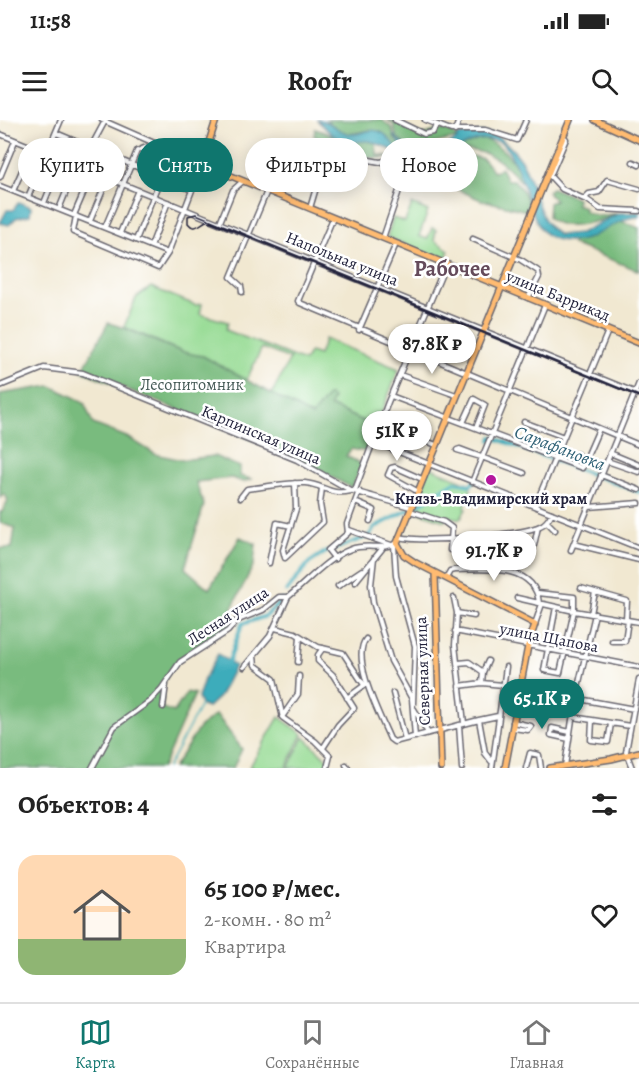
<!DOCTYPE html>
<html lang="ru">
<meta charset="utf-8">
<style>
body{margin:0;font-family:Alegreya,serif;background:#f6f6f6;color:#222;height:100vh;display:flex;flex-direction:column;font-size:22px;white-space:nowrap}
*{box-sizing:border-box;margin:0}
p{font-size:20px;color:#767676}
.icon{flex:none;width:33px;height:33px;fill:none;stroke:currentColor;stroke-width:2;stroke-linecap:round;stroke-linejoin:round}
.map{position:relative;height:648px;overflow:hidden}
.side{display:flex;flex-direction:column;background:#fff;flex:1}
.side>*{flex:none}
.top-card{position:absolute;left:18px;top:18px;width:603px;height:54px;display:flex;gap:12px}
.price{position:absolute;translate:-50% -51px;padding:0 14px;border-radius:21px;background:#fff;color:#222;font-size:20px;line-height:39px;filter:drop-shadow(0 2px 3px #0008)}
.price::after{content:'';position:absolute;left:50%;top:36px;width:18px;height:14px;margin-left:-9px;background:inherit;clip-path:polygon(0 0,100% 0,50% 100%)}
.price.current{background:#0f766e;color:#fff}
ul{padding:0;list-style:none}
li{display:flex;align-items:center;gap:18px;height:150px;padding:0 18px}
li span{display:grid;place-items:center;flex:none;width:168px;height:120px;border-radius:18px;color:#555}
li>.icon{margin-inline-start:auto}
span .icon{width:72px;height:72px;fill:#fffc;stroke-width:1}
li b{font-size:26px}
h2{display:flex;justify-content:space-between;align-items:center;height:72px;padding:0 18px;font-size:26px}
.pill{padding:0 21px;border-radius:27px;background:#fff;box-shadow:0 3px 15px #0003;font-size:21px;line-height:54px}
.pill.current{background:#0f766e;color:#fff}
.status{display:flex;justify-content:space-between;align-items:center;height:42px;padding:0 30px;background:#fff;direction:ltr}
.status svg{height:16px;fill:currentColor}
header{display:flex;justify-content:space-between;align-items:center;height:78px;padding:0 18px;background:#fff;font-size:27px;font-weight:600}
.tab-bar{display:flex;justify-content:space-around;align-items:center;height:84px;border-top:2px solid #e0e0e0;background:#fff;font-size:16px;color:#767676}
.tab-bar a{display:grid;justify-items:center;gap:3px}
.tab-bar .current{color:#0f766e}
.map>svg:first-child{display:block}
.green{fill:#97db94;stroke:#5c7e68;stroke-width:1.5}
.forest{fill:#79bb7e;stroke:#4e6e5c;stroke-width:1.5}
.water{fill:#3dacbb;stroke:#30677b;stroke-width:1.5}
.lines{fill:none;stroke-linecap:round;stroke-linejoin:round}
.stream{stroke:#3dacbb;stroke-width:1.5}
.river{stroke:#3dacbb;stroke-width:4}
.minor-casing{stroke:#6a6770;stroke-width:7}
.major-casing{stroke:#6a6770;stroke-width:8}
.minor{stroke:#fff;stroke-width:4}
.major{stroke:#ffbb71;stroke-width:5}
.tram{stroke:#22223b;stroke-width:1.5}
.poi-dot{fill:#b5179e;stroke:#fff;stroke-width:2}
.labels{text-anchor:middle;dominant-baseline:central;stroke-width:5;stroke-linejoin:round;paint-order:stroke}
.street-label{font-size:16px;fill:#22223b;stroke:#fff}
.park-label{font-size:16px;fill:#455a56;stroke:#fff}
.poi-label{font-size:16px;font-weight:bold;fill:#22223b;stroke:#fff}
.water-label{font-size:18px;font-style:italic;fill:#2e6075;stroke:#fff}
.district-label{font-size:22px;font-weight:bold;fill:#654b5b;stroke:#fff}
</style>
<div class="status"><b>11:58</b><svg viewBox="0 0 49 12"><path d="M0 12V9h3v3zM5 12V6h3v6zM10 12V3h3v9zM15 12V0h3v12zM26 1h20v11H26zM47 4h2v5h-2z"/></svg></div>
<header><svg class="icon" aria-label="menu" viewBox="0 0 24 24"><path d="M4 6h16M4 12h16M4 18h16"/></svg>Roofr<svg class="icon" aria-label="search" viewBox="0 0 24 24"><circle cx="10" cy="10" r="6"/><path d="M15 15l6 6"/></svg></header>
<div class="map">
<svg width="639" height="648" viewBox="0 0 639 648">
<rect width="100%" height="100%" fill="#fff"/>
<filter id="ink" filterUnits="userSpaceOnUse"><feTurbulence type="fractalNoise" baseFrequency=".0167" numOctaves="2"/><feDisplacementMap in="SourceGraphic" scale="12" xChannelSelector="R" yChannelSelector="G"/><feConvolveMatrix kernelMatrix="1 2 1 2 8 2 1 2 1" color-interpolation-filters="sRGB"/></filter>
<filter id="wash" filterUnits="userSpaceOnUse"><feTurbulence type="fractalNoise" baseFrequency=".008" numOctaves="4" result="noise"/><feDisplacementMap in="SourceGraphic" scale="24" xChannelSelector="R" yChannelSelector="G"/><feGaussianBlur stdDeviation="1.35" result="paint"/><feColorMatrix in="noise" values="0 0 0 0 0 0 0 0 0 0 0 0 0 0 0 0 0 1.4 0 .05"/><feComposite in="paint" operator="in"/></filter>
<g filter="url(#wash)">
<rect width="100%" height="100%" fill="#f1e8d1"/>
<path class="green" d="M412,84L428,91L419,116L427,119L432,108L436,110L434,120L449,130L445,141L387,117L393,98L405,102Z
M151,167L195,185L202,184L200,194L228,202L226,210L304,241L310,232L319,235L325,219L399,249L380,296L376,293L370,304L330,286L312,297L271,275L290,239L262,228L246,261L203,236L187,234L124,207L136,178Z
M429,347L470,364L471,372L464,388L466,389L460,399L447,396L445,401L411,390Z
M279,597L303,614L286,648H249Z
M304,617L329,641L326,648H288Z"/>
<path class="forest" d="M326,0H382L392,8L394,18L406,29H397L388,18L370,10L349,14L340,11Z
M387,0C410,4 413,23 439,9L453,13L457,18L412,28C401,24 395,18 394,5Z
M315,9L351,22L362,20L376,23L377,35L396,37L366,38L363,30L348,31L314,16Z
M483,18C507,29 516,41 524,65C501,39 491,30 455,29Z
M454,31L483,39L494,52L501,48L507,60H514C522,69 530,79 527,91L481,80L450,66L429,37Z
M552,68L577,78L576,84L584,87V91L598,96L618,93C601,101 563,114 548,97L549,83L555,80L549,75L548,71Z
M621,101L639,108V151L572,124L573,121Z
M108,203C141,211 169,232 203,236L312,296L328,275L333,278L330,286L369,304L376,293L380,296L376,307L370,305L366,312L373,316L368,332L351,329L346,336L362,344L352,368L290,335L82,251Z
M51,266L84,282L93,304L129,318L155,334L182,340L214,336L240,347V356L251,359L243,362L232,358L196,362L204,385L185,448L209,469L240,417L256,424L254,444L232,488L233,501C215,522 174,532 165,560C162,568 163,580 162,588L174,592L187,572L195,574L162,648H0V428H12L15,408L0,403V392H2L8,380L4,374L0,378V274Z
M216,594L242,629L233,648H173L199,608Z"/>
<path class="water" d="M317,0C331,0 337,12 351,14C362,15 372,6 383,13C392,19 392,27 404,31L393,14C397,17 401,23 406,26C421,34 445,29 457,19L458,15C488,12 492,8 513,30C536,52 534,102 559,115L580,113L619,93L639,92V97C615,97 597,121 574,121C565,121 555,121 547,115C526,98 526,48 501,22C468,13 466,31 438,37C409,42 397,31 373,22C364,19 359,23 351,22C336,21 326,9 317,0Z
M19,82L31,87L30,95L16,98L9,105L0,103L7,90H13Z
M218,534L235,546L219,577L207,588L201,585L198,578L204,559Z"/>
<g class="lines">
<path class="stream" d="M167,648L201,585"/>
<path class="river" d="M491,320L492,317L639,372
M411,389L455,362L471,365L474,360
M287,471L309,443L324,433L369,416L375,407L408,390
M229,541L242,504L266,496L282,480"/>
</g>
</g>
<g filter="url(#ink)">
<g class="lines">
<g class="minor-casing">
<path id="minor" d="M395,0L424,14L433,12L436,5
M425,0L451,10H485L517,20L526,0
M455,11L459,0
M56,13L192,70
M0,14L639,274
M563,16L566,19L550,56L562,69L584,79L589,74L599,72L607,60L639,69
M91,27L105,1
M633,42L639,45
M322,46L364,39L380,42L395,39L406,42V50L383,118
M0,57L15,21
M0,66L168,133
M13,71L32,28
M28,77L61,0
M586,79L600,89L639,91
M44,83L70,19
M310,88L328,28
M59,89L77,45
M74,95L93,51
M76,96L73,112L158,148L168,133L202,44L102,0
M333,98L298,181L300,183L639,325
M90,101L108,58
M220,102L233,70L243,61
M105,107L137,31L154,24
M120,113L138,70
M473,119L521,140L538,151L539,157L528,178
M136,120L161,57
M151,126L168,82
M242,172L241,166L231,157L267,71
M359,210L396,124
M400,255L456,275
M0,266L44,248L83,253L297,340L350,370L410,387
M391,276L582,348L599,309
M381,302L436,325
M524,302L564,317
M463,303L474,279L485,285L476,308
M374,322L639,428
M610,333L639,345
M481,337L457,330L460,329L524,353
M607,341L639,352
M573,344L577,334
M601,355L639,370
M472,362L545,185
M295,363L296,389L283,430L285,438L323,402L320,384L322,368
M355,370L388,282L446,144
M417,371L388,355L391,348L395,347L422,359
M240,378L247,369C266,367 286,362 305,363C325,365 329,376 351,371
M355,382L374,390L370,401
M535,386L608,211
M589,387L639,383
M410,391L444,402L452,408L450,430
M547,402L555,410
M349,410L391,425
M399,417C423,423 518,416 540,406C546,404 549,399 552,393
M574,424L639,440
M394,425L396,456L415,526L413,584
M533,430L538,407
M571,430L639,263
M374,438L371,465L373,482L391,541L412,579L415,617
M335,439L328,430L348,413L347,404L359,371
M269,443L277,403L291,406
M446,458L450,451L454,450C484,449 535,443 539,483
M355,462L382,429
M338,466L362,450
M581,468L627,481L626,499
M538,473L574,477V491L560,553L544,550L556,487
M454,478L457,493L455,525L464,603
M517,478L574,491L639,502
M457,493L474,496
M591,494L595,472
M535,504L542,484
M275,508L295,513L318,527L343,533L364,565
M455,511L639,547
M366,519C350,538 381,598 390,619L394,622L479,600L485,633L491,641
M612,521H625L628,500
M254,536L255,545L274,559L283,598L315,621L330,636L327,648
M298,542L300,516
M458,543L469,542L483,552
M244,547L270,516L288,477
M482,563L483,552L488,541
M459,566L482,563L503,565L634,589
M393,573L405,619
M539,573L538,585L548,587L555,576
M347,578L366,564
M163,587L166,564
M414,589L428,613
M282,597L298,574L299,556
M573,597L630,606
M479,600L498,596
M592,601L591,620L608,622L611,604
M459,605L462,648
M513,608L528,610L531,606L513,602
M569,619L551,615L552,608L570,612
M323,628L338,605L354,588L333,555L318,541V535L323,528
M346,645L348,648
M565,646L575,580L595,494
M92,648L114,607L150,581L162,568L180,542L228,511L236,501L263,490L279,477H288C308,461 327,438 351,429C367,423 382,431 397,423
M492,648L506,547
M526,648L530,633L539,635L541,648
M632,648L626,632L639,559"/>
</g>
<g class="major-casing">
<path id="major" d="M216,0L202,44L639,223
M595,0L639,20
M435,454L441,648
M505,648L528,526L535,504L416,443L404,435L397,423L570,0
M550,648L611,639L639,632"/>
</g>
<use href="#minor" class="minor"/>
<use href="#major" class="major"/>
<path class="tram" d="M639,276L196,94L188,96V103C194,111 199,105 206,101L212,102L639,277"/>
</g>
</g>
<circle class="poi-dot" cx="491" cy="360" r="6"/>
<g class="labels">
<g class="street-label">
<text transform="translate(342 139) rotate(22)">Напольная улица</text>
<text transform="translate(558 176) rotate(22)">улица Баррикад</text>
<text transform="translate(261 315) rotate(23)">Карпинская улица</text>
<text transform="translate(228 496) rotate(-33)">Лесная улица</text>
<text transform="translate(549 518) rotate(11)">улица Щапова</text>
<text transform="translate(423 551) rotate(-92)">Северная улица</text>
</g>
<g class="park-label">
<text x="192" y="265">Лесопитомник</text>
</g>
<g class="poi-label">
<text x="491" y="379">Князь-Владимирский храм</text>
</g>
<g class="water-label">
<text transform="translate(560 328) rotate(21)">Сарафановка</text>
</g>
<g class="district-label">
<text x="452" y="149">Рабочее</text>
</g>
</g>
</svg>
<b class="price" style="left:432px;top:255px">87.8K ₽</b>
<b class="price" style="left:397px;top:342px">51K ₽</b>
<b class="price" style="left:494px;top:462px">91.7K ₽</b>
<b class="price current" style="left:542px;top:610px">65.1K ₽</b>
<div class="top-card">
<a class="pill">Купить</a>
<a class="pill current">Снять</a>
<a class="pill">Фильтры</a>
<a class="pill">Новое</a>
</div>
</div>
<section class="side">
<h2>Объектов: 4<svg class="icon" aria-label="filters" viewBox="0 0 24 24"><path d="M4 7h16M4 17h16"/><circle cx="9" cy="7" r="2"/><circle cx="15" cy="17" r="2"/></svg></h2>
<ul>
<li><span style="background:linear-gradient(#ffd9b3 70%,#8fb573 0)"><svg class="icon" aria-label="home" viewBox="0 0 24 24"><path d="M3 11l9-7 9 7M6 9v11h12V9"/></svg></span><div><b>65 100 ₽/мес.</b><p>2-комн. · 80 m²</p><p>Квартира</p></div><svg class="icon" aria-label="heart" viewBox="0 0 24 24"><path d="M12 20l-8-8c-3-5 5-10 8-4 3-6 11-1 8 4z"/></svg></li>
</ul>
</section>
<nav class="tab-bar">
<a class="current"><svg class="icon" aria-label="map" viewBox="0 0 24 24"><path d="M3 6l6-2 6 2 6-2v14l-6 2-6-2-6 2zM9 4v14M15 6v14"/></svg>Карта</a>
<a><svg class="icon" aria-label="saved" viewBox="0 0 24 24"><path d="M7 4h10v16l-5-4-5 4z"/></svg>Сохранённые</a>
<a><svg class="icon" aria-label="home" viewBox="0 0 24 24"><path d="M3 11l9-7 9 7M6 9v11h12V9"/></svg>Главная</a>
</nav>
